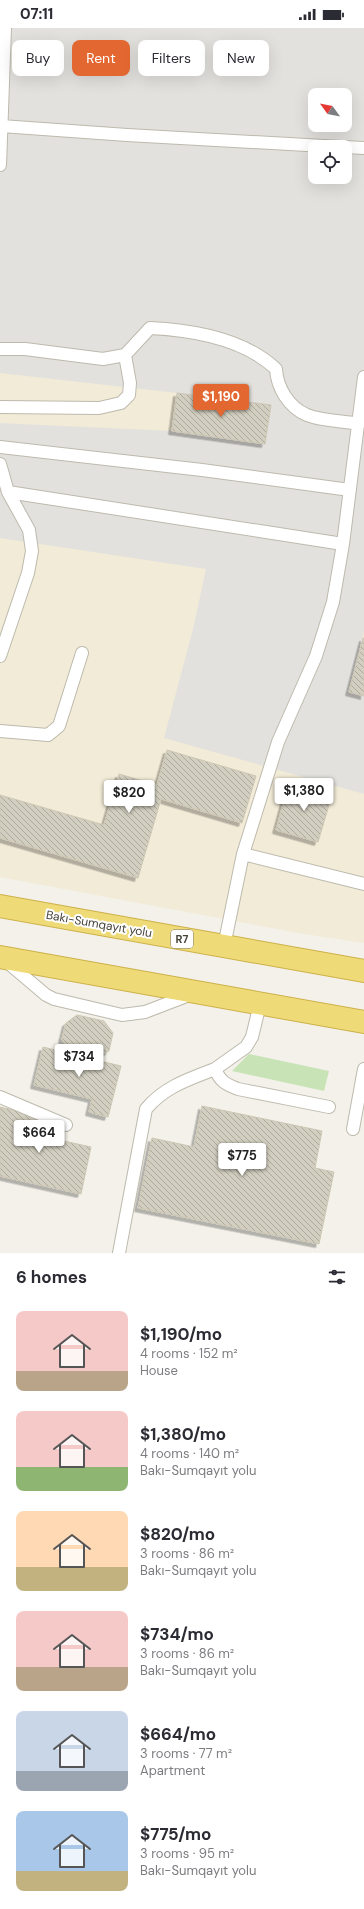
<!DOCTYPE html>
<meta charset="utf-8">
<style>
body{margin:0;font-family:"DM Sans",sans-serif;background:#f2f2f3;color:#2b2b33;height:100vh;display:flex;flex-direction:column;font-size:15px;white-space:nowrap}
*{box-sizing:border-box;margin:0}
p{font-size:13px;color:#7c7c81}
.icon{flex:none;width:22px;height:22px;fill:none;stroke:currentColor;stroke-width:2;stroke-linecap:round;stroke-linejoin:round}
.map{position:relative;height:1225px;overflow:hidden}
.side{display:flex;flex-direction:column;background:#fff;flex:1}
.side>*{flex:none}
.banner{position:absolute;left:12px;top:12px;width:340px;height:36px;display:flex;gap:8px}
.needle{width:26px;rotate:303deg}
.controls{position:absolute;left:308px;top:60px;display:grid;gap:8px}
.controls a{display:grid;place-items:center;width:44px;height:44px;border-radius:8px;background:#fff;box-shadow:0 4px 16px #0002;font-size:20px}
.price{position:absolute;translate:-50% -34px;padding:0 9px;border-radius:4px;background:#fff;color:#222;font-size:13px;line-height:26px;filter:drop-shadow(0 1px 2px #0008)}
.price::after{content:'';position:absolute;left:50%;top:24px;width:12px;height:9px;margin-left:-6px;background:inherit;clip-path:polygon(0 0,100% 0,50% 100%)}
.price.current{background:#e36730;color:#fff}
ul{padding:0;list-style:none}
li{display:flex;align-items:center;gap:12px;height:100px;padding:0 16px}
li span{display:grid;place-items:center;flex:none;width:112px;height:80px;border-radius:8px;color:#555}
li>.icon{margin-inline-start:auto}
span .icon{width:48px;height:48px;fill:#fffc;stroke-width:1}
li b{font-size:17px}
h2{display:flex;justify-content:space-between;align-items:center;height:48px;padding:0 16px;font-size:17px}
.tag{padding:0 14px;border-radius:8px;background:#fff;box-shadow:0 4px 16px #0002;font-size:14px;line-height:36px}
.tag.current{background:#e36730;color:#fff}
.status{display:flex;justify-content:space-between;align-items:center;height:28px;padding:0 20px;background:#fff;direction:ltr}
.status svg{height:11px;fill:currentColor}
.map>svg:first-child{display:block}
.commercial{fill:#f2ebd7;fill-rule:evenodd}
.grass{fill:#c8e3b6}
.parking{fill:#e2e1dd;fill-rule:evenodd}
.building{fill:url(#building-back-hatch);stroke:#cdc7b4;filter:url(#shadow)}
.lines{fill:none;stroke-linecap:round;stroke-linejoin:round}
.lane-casing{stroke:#bdbaad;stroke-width:14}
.highway-casing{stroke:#cdb149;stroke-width:24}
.lane{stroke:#fff;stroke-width:12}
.highway{stroke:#efda78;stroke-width:22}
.labels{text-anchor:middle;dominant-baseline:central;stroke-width:4;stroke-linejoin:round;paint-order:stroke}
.shield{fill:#fff;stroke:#7e7b74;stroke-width:1}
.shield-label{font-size:11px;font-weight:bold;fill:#464338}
.street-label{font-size:12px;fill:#464338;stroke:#fff}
</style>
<div class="status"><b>07:11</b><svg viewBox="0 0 49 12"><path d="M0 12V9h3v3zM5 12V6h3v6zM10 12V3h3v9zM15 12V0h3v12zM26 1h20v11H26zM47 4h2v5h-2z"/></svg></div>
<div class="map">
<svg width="364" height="1225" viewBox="0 0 364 1225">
<defs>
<pattern id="building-back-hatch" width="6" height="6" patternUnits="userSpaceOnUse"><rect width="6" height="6" fill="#d3cfc0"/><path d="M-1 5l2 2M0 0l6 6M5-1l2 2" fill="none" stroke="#adaa9d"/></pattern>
<filter id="shadow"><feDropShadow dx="-3.5" dy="3.5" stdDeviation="0" flood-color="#0004"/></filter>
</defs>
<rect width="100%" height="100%" fill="#f3f1e9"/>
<path class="commercial" d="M0,0H364V915L304,906L0,849ZM315,67H345V97H315ZM315,119H345V149H315Z"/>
<path class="grass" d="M249,1026L329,1043L324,1063L232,1043Z"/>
<path class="parking" d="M0,0H364V604L349,664L364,668V766L164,710L193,601L206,541L0,510V395L172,403L265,416L271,378L177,365L0,345ZM315,67H345V97H315ZM315,119H345V149H315Z"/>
<path class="building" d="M177,365L271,377L265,416L172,403Z
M363,610H364V668L349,664Z
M167,722L256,748L242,795L161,771L138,850L0,810V767L104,797L119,746L157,757Z
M289,754L332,767L318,814L276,802Z
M77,987L104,993L113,1005L109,1023L98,1028L97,1032L67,1025V1020L62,1011L66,995Z
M43,1019L121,1038L108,1089L89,1084L92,1071L34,1057Z
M202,1078L322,1103L315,1140L334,1144L319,1216L138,1180L152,1110L194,1119Z
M0,1079L41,1088L37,1107L91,1119L81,1166L0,1148Z"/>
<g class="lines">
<g class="lane-casing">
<path id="lane" d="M1,98L127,107L342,119
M345,119L364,120
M0,137L5,0
M0,321H25L103,331L125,327L150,300C193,302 243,310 276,341C277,359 288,379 307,387C322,393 343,393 359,396
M0,379L99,380L121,375L129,367L130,355L125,327
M0,419L202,442L350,462
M0,436L8,464L29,502L32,523L28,545L0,628
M8,464L343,516L333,574L316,628L278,714L243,826L364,856
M343,516L364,349
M0,703L48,707L59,698L82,625
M224,918L243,826
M7,934L46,967L54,971L122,987L145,984L192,966
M260,976L252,1009L246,1019L215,1041C220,1053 225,1056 238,1061L329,1079
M0,1069L66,1097
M353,1101L364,1041
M119,1225L146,1081C164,1059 189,1051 215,1041"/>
</g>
<g class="highway-casing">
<path id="highway" d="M0,878L364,943
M0,929L364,994"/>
</g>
<use href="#lane" class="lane"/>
<use href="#highway" class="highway"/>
</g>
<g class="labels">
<rect class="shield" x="171" y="902" width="22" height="18" rx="3"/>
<g class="shield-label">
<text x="182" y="911">R7</text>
</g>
<g class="street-label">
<text transform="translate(99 896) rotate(10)">Bakı-Sumqayıt yolu</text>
</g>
</g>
</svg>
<div class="controls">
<a><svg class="needle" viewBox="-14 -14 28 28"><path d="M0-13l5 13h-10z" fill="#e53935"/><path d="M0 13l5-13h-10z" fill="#7c7c81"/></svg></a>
<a><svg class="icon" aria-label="locate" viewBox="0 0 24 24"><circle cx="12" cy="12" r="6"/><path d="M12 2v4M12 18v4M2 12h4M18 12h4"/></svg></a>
</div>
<b class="price current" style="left:221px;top:390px">$1,190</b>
<b class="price" style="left:304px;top:784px">$1,380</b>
<b class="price" style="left:129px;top:786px">$820</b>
<b class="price" style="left:79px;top:1050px">$734</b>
<b class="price" style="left:39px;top:1126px">$664</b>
<b class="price" style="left:242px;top:1149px">$775</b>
<div class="banner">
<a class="tag">Buy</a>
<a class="tag current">Rent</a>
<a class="tag">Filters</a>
<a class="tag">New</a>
</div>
</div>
<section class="side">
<h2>6 homes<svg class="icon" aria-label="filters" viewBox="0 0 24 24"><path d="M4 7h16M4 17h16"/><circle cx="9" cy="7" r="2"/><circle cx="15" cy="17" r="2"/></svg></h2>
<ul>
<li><span style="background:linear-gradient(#f6c9c9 75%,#b9a48a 0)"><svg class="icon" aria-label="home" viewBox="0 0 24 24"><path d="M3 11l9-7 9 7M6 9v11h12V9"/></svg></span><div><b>$1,190/mo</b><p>4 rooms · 152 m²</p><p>House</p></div></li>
<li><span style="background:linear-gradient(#f6c9c9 70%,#8fb573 0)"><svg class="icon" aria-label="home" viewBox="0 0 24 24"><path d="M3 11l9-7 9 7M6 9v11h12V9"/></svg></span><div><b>$1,380/mo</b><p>4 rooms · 140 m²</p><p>Bakı-Sumqayıt yolu</p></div></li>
<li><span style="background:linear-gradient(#ffd9b3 70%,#c2b280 0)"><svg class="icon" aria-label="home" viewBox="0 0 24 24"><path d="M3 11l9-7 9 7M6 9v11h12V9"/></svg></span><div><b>$820/mo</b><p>3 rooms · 86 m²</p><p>Bakı-Sumqayıt yolu</p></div></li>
<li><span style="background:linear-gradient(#f6c9c9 70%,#b9a48a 0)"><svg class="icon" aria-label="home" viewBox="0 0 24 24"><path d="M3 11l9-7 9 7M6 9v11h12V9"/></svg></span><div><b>$734/mo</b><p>3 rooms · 86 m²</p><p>Bakı-Sumqayıt yolu</p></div></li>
<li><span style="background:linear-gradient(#c9d6e8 75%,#9aa5b1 0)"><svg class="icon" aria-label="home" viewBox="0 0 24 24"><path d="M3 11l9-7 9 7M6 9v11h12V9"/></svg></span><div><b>$664/mo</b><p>3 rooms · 77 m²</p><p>Apartment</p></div></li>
<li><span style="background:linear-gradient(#a9c7e8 75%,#c2b280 0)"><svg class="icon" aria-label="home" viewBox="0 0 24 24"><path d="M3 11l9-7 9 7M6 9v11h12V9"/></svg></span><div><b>$775/mo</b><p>3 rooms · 95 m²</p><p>Bakı-Sumqayıt yolu</p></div></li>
</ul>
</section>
